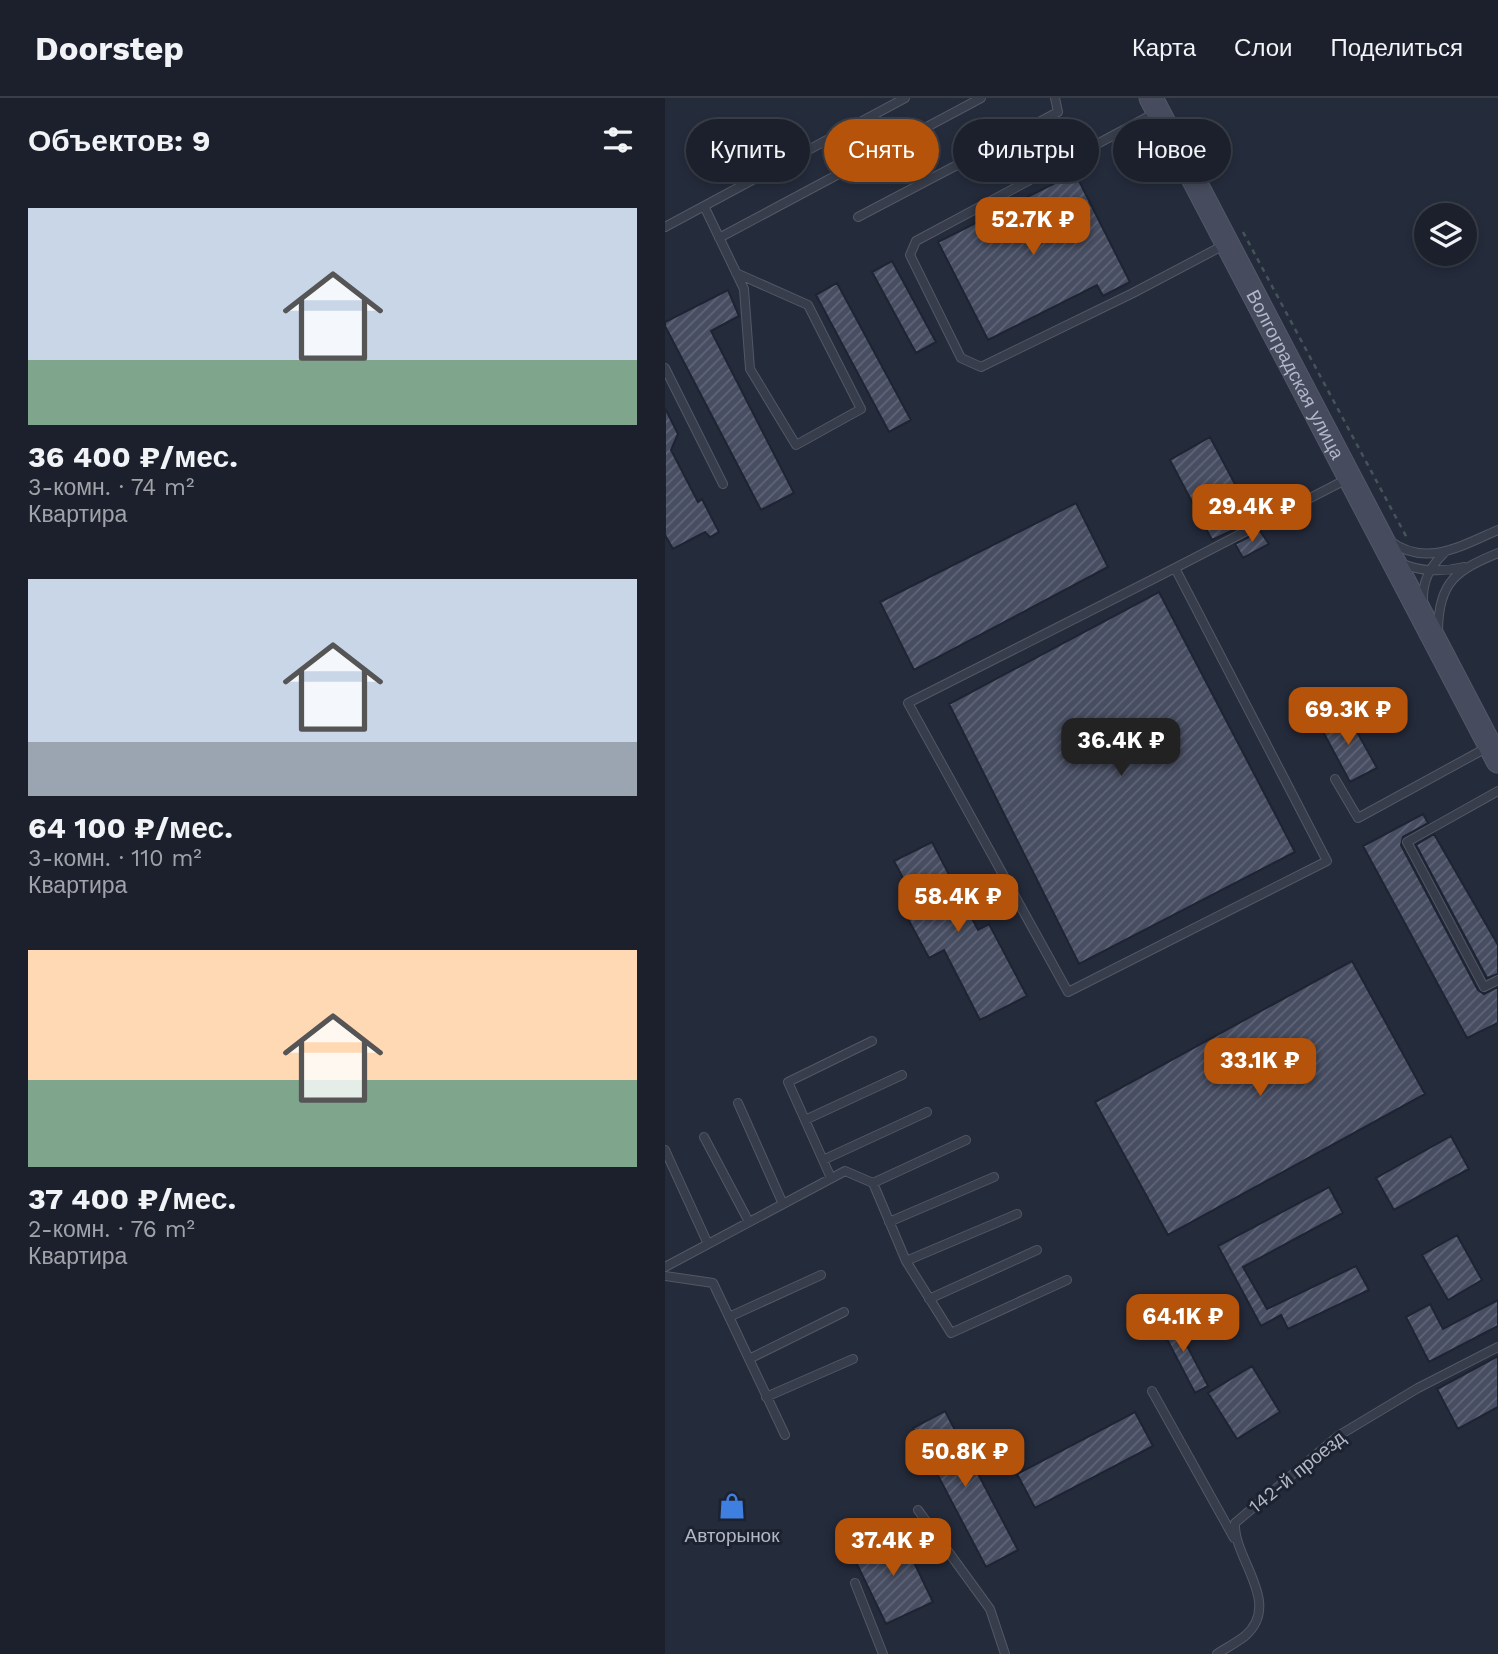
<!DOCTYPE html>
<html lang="ru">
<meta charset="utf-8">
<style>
body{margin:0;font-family:"Work Sans",sans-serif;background:#242834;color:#f1f3f6;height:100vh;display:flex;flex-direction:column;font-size:26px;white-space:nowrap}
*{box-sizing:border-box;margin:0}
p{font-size:23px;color:#a0a3a9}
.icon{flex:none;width:38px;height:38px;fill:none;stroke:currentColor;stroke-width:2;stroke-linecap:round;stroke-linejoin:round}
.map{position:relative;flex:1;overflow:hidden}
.side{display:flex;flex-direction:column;background:#1b202c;width:665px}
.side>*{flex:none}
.guide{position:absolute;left:21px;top:21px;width:665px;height:63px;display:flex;gap:14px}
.fabs{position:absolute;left:749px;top:105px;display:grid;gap:14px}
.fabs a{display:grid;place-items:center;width:63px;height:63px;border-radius:50%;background:#1b202c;box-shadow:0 4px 10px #0003,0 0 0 2px #393e48;font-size:35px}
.price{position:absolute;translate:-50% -60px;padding:0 16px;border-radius:14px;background:#b45309;color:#fff;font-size:23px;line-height:46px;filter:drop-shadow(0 2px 4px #0008)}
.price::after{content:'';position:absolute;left:50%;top:42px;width:21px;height:16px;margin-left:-10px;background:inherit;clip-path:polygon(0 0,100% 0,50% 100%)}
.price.selected{background:#222;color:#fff}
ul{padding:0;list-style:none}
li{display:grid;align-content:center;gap:14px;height:371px;padding:0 28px}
li span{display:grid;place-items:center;height:217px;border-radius:0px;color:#555}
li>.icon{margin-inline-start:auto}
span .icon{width:126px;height:126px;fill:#fffc;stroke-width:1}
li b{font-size:30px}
h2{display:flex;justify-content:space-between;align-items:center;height:84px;padding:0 28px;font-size:30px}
.tag{padding:0 24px;border-radius:32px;background:#1b202c;box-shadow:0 4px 10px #0003,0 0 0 2px #393e48;font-size:24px;line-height:63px}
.tag.selected{background:#b45309;color:#fff}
header{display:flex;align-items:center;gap:42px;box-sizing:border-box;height:98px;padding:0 35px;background:#1b202c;border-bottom:2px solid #393e48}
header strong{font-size:33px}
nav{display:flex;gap:38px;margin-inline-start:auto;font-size:24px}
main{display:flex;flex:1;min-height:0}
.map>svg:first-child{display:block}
.building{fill:url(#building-hatch);stroke:#1f2432;stroke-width:2}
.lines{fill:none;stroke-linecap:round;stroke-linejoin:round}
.service-casing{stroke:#535866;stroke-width:10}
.secondary-casing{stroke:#535866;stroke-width:25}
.path{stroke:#445459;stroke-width:2.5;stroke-dasharray:5 5;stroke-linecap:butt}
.service{stroke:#383d4b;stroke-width:8}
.secondary{stroke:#464c5e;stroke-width:23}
.labels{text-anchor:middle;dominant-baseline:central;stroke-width:6;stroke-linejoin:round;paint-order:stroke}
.street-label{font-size:19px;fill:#b3b8c7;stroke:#1d2230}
.poi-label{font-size:19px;fill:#b3b8c7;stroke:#1d2230}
</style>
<header>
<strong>Doorstep</strong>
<nav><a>Карта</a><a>Слои</a><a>Поделиться</a></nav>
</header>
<main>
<section class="side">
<h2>Объектов: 9<svg class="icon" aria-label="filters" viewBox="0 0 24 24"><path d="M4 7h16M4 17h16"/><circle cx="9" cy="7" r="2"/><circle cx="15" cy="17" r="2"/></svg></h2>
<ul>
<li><span style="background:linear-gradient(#c9d6e8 70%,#7fa58c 0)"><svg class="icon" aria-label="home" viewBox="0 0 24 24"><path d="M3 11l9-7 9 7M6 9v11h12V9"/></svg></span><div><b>36 400 ₽/мес.</b><p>3-комн. · 74 m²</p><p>Квартира</p></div></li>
<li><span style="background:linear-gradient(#c9d6e8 75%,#9aa5b1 0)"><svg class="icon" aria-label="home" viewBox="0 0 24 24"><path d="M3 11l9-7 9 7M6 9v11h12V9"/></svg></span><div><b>64 100 ₽/мес.</b><p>3-комн. · 110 m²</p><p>Квартира</p></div></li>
<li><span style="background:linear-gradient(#ffd9b3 60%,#7fa58c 0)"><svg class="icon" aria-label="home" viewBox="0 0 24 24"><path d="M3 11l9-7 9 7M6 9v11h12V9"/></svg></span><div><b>37 400 ₽/мес.</b><p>2-комн. · 76 m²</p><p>Квартира</p></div></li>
</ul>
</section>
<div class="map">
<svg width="833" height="1556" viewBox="0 0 833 1556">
<defs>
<pattern id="building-hatch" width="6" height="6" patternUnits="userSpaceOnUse" patternTransform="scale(1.75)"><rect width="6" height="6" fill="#484e62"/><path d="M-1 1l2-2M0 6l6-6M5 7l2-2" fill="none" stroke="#606577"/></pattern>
</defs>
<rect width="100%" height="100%" fill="#242b3b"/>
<path class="building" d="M410,75L465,184L438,198L432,187L323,242L273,144Z
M227,163L271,244L251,255L207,174Z
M172,185L246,322L224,334L151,197Z
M63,192L74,218L46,233L129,395L96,412L0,228V224Z
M0,310L13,336L6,352L33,404L37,401L54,434L45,439L40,434L8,451L0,437Z
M545,339L589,422L547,442L505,362Z
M411,405L443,469L249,572L215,504Z
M595,433L604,446L578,460L570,446Z
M494,494L630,754L414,866L284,606Z
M681,614L712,670L685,684L655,628Z
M758,716L763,725L738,739L736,747L813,892L819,896L833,889V925L802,940L698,748Z
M769,736L833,847V876L822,880L751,747Z
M267,744L313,832L324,826L362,898L315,922L279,852L264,860L242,819L255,812L229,763Z
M687,863L760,996L503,1137L430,1004Z
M786,1038L804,1071L729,1112L711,1080Z
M664,1089L678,1115L578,1169L602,1211L691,1168L704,1192L623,1231L616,1217L596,1228L553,1148Z
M792,1137L817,1182L783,1202L757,1157Z
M833,1202V1228L764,1264L741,1219L765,1206L778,1231Z
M506,1217L543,1288L530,1295L493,1224Z
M833,1258V1309L793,1331L772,1291Z
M587,1268L615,1314L572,1341L543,1295Z
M280,1313L353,1452L321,1469L248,1330Z
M470,1314L488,1348L370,1410L352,1376Z
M234,1433L268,1504L221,1526L187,1456Z"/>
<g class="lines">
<g class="service-casing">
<path id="service" d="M490,15L251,143L245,157L296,260L316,269L468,195L561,146
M39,108L79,191L85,271L131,347L196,311L143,207L71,175
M193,119L393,14L390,0
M0,129L240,0
M54,140L316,0
M0,270L58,386
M725,443C761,470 798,447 833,432
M736,465C755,474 779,474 799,469
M510,470L243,605L403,894L662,763L510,470L682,381
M758,505C757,484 764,470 779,455
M773,531C774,483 792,472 833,455
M670,681L693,720L823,649
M833,693L742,744L819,889L833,882
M73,1005L118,1106
M140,1022L237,977
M39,1039L84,1124
M0,1052L43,1146
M158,1062L262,1014
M166,1080L123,984L207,943
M208,1085L301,1042
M224,1124L329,1079
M241,1163L352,1116
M0,1169L180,1073L208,1085L241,1163L286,1235L402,1182
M0,1178L48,1185L120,1337
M264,1201L372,1152
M64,1219L156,1177
M84,1261L179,1214
M487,1293L569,1440
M101,1299L188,1261
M253,1412L325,1511L340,1556
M190,1485L218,1556
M552,1556C561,1550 571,1545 580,1538C618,1505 568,1461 570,1425L673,1338L753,1290L833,1249"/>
</g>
<g class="secondary-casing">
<g id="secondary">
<path id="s1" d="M486,0L833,663"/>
</g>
</g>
<path class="path" d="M578,134L742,440"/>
<use href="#service" class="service"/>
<use href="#secondary" class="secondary"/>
</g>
<defs>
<g id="shop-bare" transform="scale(2.1)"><path d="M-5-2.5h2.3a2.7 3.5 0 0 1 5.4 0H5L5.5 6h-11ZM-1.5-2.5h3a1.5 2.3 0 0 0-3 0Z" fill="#3f7fe0" stroke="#1d2230" stroke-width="2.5" paint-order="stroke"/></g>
</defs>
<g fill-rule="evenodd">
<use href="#shop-bare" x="67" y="1408"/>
</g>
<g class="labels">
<g class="street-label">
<text stroke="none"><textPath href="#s1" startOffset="312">Волгоградская улица</textPath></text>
<text transform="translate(632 1374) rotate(-39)">142-й проезд</text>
</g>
<g class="poi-label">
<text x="67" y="1437">Авторынок</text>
</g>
</g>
</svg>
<div class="fabs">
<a><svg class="icon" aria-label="layers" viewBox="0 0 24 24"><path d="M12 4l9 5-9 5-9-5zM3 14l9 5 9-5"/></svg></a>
</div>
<b class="price" style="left:368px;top:159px">52.7K ₽</b>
<b class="price" style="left:587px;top:446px">29.4K ₽</b>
<b class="price" style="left:683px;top:649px">69.3K ₽</b>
<b class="price selected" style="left:456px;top:680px">36.4K ₽</b>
<b class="price" style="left:293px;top:836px">58.4K ₽</b>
<b class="price" style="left:595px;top:1000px">33.1K ₽</b>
<b class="price" style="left:518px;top:1256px">64.1K ₽</b>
<b class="price" style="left:300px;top:1391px">50.8K ₽</b>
<b class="price" style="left:228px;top:1480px">37.4K ₽</b>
<div class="guide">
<a class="tag">Купить</a>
<a class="tag selected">Снять</a>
<a class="tag">Фильтры</a>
<a class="tag">Новое</a>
</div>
</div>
</main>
